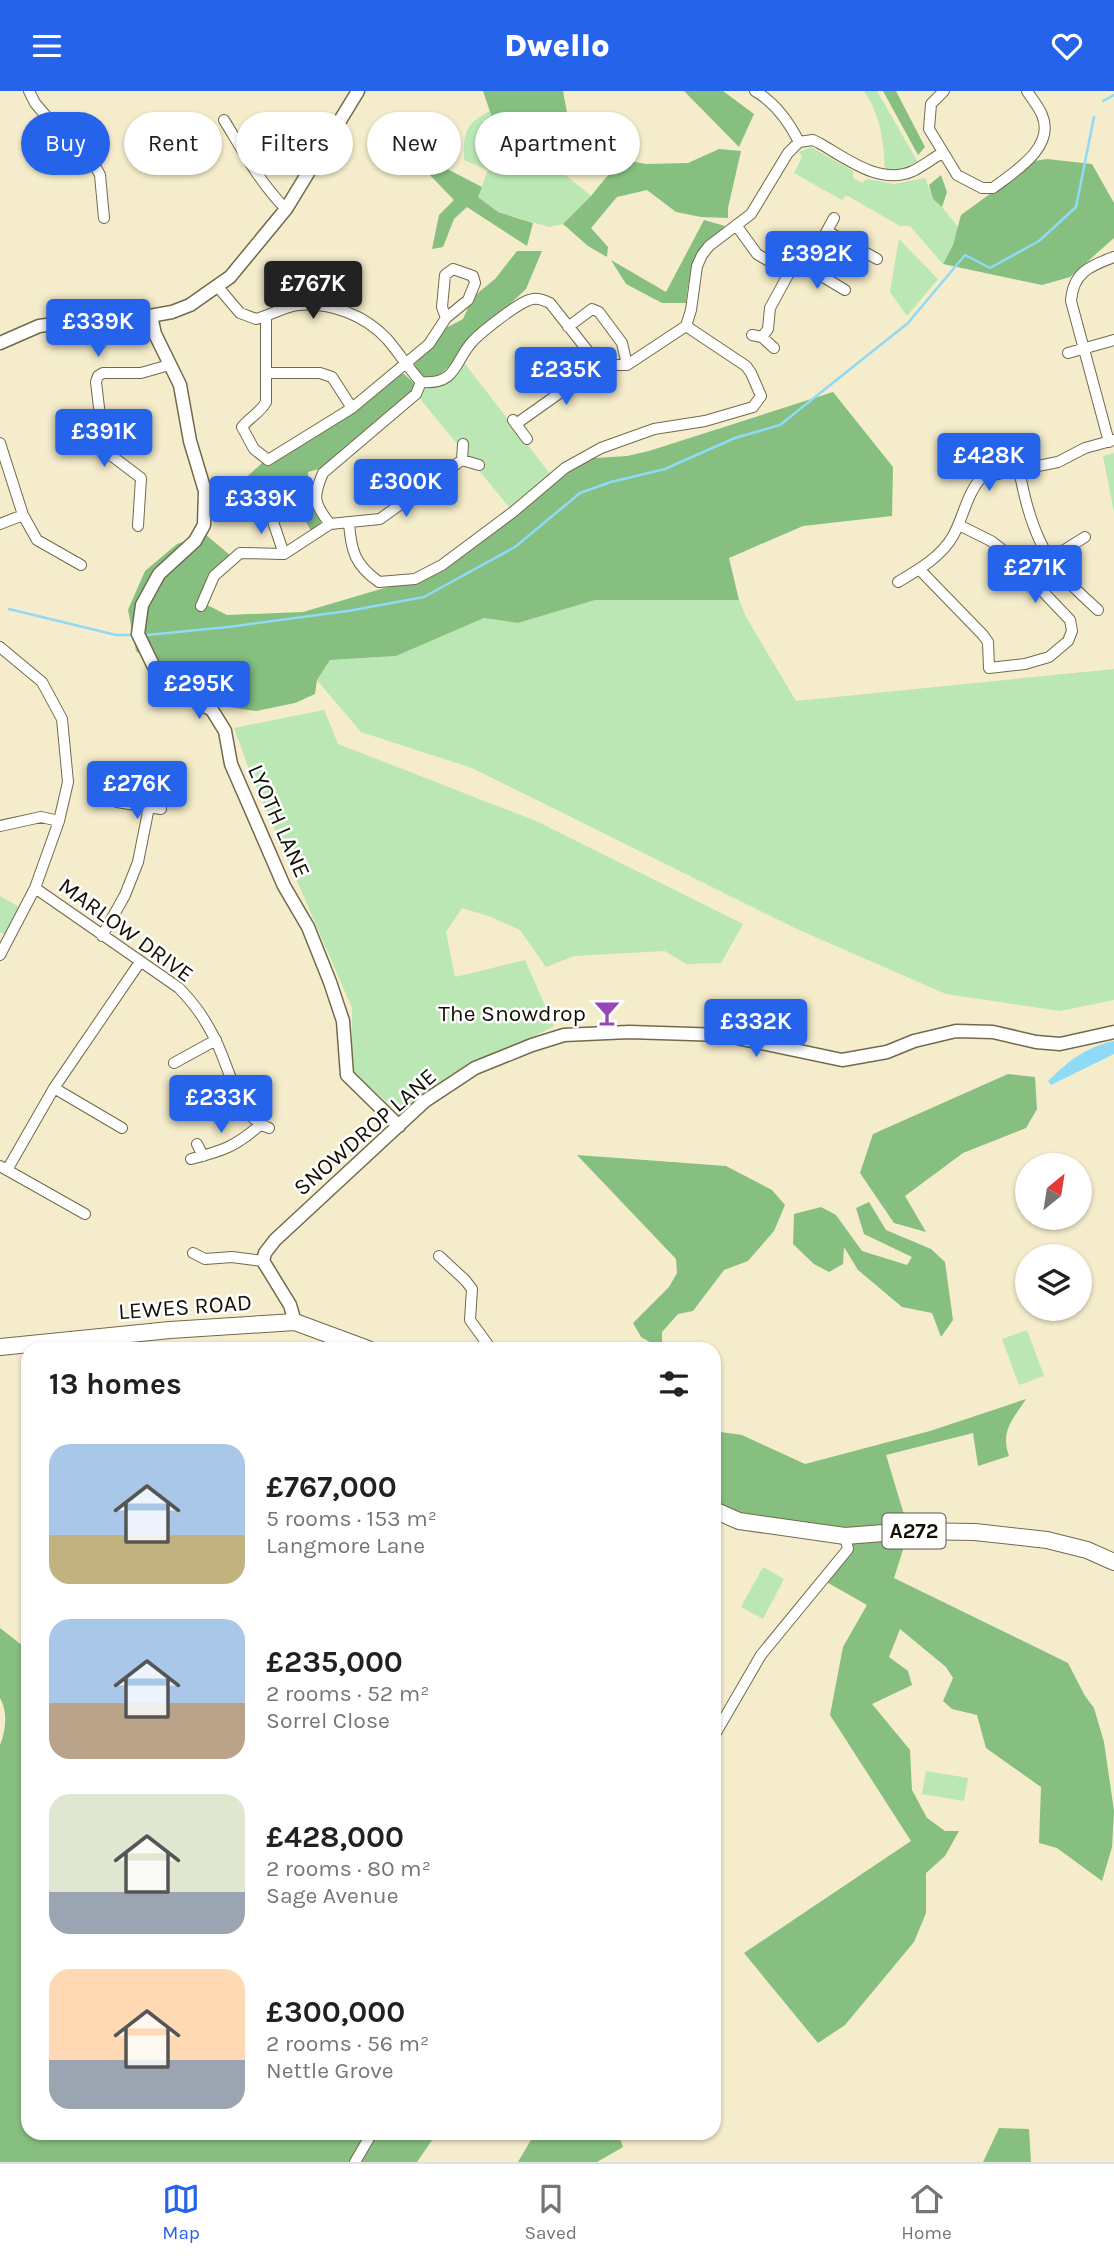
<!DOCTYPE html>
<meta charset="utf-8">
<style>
body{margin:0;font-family:Karla,sans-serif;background:#f2f2f2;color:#202124;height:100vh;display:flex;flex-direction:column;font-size:26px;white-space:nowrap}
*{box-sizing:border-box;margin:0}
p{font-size:23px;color:#757577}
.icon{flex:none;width:38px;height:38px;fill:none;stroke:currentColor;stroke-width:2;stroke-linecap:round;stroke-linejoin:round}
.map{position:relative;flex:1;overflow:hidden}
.sheet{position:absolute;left:21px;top:1251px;width:700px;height:798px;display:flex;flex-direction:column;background:#fff;border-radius:21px;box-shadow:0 2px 5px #0004}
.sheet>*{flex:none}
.guide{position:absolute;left:21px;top:21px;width:700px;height:63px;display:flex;gap:14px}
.needle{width:46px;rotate:30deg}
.buttons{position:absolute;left:1015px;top:1062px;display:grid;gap:14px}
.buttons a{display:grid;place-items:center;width:77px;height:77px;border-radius:50%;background:#fff;box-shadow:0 2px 5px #0004;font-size:35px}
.price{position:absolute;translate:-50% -60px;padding:0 16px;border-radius:7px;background:#2563eb;color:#fff;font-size:23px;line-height:46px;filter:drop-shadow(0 2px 4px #0008)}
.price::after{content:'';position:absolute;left:50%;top:42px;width:21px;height:16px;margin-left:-10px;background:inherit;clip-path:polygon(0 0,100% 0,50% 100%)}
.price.selected{background:#222;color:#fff}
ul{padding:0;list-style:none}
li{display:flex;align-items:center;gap:21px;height:175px;padding:0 28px}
li span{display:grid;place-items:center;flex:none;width:196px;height:140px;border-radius:21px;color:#555}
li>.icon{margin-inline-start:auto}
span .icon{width:84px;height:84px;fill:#fffc;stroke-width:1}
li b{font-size:30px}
h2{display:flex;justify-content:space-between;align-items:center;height:84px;padding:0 28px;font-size:30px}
.chip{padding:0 24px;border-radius:32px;background:#fff;box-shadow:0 2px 5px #0004;font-size:24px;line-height:63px}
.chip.selected{background:#2563eb;color:#fff}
header{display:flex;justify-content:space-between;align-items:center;height:91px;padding:0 28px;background:#2563eb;color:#fff;font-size:32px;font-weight:800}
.tabs{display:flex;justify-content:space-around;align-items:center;height:98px;border-top:2px solid #e0e0e0;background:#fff;font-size:19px;color:#757577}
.tabs a{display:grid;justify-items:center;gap:4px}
.tabs .selected{color:#2563eb}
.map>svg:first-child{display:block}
.green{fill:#bae7b4}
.forest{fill:#86bf80}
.water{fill:#8edaf7}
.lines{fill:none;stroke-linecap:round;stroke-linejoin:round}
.stream{stroke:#8edaf7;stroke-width:2.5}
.minor-casing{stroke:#726a4c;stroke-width:12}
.tertiary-casing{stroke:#726a4c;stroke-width:15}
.trunk-casing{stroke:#726a4c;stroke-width:18}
.minor{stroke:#fff;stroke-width:10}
.tertiary{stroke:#fff;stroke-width:12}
.trunk{stroke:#fff;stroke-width:16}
.labels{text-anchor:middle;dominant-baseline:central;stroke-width:5;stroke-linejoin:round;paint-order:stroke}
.shield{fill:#fff;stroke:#5a5850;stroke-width:2}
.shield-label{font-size:21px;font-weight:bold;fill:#131005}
.street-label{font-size:23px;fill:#131005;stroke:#fff}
.poi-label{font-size:23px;fill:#131005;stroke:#fff;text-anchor:end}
</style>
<header><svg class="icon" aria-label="menu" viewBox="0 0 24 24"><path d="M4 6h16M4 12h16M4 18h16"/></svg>Dwello<svg class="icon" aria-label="heart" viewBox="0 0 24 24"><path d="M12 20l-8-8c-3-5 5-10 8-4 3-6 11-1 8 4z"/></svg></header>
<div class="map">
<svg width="1114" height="2071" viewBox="0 0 1114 2071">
<rect width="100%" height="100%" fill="#f4ecca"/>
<path class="green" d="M864,0H877L919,73L905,79L885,80C884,51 881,25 864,0Z
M491,20L500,50L568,43L557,77L591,105L563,133L549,136L498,121L478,106L488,79L464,69C463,44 465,31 491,20Z
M811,56L853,80V87L862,92L867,88L894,93L925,87L933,108L942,116L958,136L953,154L943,173L910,135H900L848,105H845L842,109L794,82L802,66L799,61Z
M899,148L938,188L907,225L890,201Z
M462,269L554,388L513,421L416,303Z
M1114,362V421L1103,365Z
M595,509H739L746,526L796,610L1114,578V909L1060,920L946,903L797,838L472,677L361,641L317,589L330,569L396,565L484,527L518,532Z
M324,619L338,653L536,730L743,833L721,872L686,873L665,860L574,865L546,876L520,839L491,826L462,817L446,841L455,886L525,869L554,935L456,985L399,1022L352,980V917L252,686L234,637Z
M0,805L21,817L8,845L0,841Z
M1027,1239L1044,1285L1019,1294L1002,1248Z
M763,1476L784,1488L763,1528L741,1516Z
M926,1680L968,1687L964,1710L922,1703Z"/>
<path class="forest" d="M483,0H563L571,43L500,50Z
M684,0H723L754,23L739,56Z
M883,0H896L925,56L918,64Z
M719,58L741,60L728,117V127L701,126L676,121L647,99L617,106L591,137L608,156L607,166L588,155L563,133L591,105L621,68L646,73L688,72Z
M1047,68L1092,73L1114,112V147L1070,186L1042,194L943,173L953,154L961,124L1035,70Z
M432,70L482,96L478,106L498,121L533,132L527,155L467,116L454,128L443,156L432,158L439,124L454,109L426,80Z
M941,84L947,101L942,116L933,108L929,94Z
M704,129L725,135C698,161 689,174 686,212H662L626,193L611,169L666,201Z
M517,160H542L526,198L499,223L467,248L459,265L434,290L423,289L412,276L446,237L463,228L473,206L495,188Z
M399,283H404L415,293L413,303L380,332L343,358L323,377L308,381L309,403L322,434L311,440L285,392L274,393L247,410L227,413L230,401L262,372L296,357Z
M833,301L893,376L892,425L803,435L729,467L739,509H595L518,532L484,527L396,565L330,569L317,589L315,603L295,612L256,620L201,612L136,560L128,519L145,480L177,453L205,443L231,465L208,484L201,511L227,524L303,521L415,488L580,368L627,365L649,360Z
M1008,983L1035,986L1037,1018L1026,1037L963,1062L905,1105L926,1141L894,1132L860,1082L873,1043Z
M577,1064L726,1075L772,1099L785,1114L774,1140L748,1170L724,1179L693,1220L678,1223L662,1241V1258L641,1246L633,1232L669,1196L677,1182L676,1168Z
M869,1111L886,1139L931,1158L945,1171L953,1229L941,1246L932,1222L902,1216L858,1179L844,1156L843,1173L829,1181L814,1173L793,1153L794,1123L821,1116L836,1124L862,1160L907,1174L912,1166L864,1143L856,1117Z
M1026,1308C1013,1328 1000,1340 1009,1365L978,1375L973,1342L886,1364L909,1440L894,1487L1068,1572L1085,1605L1094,1617L1104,1651L1114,1720L1112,1756L1102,1790L1057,1757L1039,1752L1041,1696L986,1657L977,1624L952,1618L943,1610L953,1587L946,1576L900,1538L889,1566L908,1580L912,1594L872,1613L910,1659L912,1699L927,1727L945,1740H959L945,1765L926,1782V1822L914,1851L845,1934L818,1952L744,1862L911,1750L830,1624L843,1556L867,1514L823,1489L848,1458L845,1445L714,1419V1340L742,1344L805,1373L930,1340Z
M0,1537L28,1559V2042H437L417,2071H0V1654C6,1639 8,1621 0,1607Z
M999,2037L1029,2038L1031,2071H983Z
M535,2042H618L623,2056L597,2071H518Z"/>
<path class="water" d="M1114,950V963L1051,994L1048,990C1070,969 1084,957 1114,950Z"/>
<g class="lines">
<path class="stream" d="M1103,10L1114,4
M9,518L116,544H130
M147,544L228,536L348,520L424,506L515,456L580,402L611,391L665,378L735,347L780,334L908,232L965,164L990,177L1039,150L1076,116L1094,26"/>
<g class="minor-casing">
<path id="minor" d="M29,0L35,12L57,38L92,69L100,84L104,127
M755,0C774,11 789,31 799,51
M944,0L931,13L929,38L957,84L982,97H993C1014,81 1056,56 1042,24C1039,16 1032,8 1027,0
M224,29C243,60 260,92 286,118
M736,134L757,163L789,182L805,175L811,169L834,127
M827,140L877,168
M805,175L845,199
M217,195L240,222L256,228C271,224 283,216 298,214C330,211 365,224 387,248C399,262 409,278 421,291C457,294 454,271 472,251C481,241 517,213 529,209C537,206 543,209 550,212L599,274H627L686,235L691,219L697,175L702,164L709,155L751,123L788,62L799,51L813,49L819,52C846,67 880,95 913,80C923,75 932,68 942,62
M266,225V311C260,322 250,326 242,336L254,358L268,369L352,317L429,253L446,227L442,216L445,184L453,178L473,185L475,192L468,209L446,227
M568,236L592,218L599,221L622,252L627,274
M752,244L762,246L774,257
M762,246L768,238L770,217L789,182
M1068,262L1114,249
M267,282H320L332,286L352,317
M513,329L527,348
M516,333L599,274
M1109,351L1071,210C1073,182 1089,175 1114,166
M0,352L23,424L37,449L81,474
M463,353L462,369L479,374
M1019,378C1025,412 1036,454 1059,480C1070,494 1085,507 1098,519
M268,416L284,463
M349,432C351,460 355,474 379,491L415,488L442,474L513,421L565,377L601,357L654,338L705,330L753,316L761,305L751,282L746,275L686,235
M0,433L23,424
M330,433C313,412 313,405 323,382L416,303L421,291
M330,433L380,428L462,369
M138,435L141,387L96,353L100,325L96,291L98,285L103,282H141L169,274
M1050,468L1085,446
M919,478L983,544L988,551L989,577L1025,573L1049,566L1068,550L1072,540L1070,529L1004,460L991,450L959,434
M898,491C918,479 941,466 953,445C963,427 967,402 982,386L1058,371L1085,357L1114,349
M201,515L214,485L240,462L284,463L330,433
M0,556L42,591L62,628L68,691L59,730L35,797L0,864
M117,711L161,718
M0,735L41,726L59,730
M35,797L179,897C195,914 203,925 214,946C228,971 238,1028 269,1037
M102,845L125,804L138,771L149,716
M174,972L216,949
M54,997L122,1037
M197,1053L203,1065
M191,1068C222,1060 235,1056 260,1034
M0,1075L85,1123
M7,1079L54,997L140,871
M193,1162L205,1168L232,1166L263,1170
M439,1165L465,1189L472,1198L470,1229L491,1258
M714,1645L761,1564L848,1458L845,1445
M355,2071L372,2042"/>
</g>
<g class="tertiary-casing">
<path id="tertiary" d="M151,225L155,243L180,294L190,350L205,400L204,434L195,450L159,483L142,514L138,543L154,576L185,603L212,619L225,640L231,673L284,795L308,836L330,891L343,930L347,984L399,1035
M0,252L39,235L84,229L122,230L172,221L190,214L217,195L230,186L286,118L358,0
M295,1231L290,1214L263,1170L265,1162L275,1149L425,1010L475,977L532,954L564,944L629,941L723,944L842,969L887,961L914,950L956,940L993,941L1036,951L1060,953L1114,941"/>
</g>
<g class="trunk-casing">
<path id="trunk" d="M0,1256L170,1239L295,1231L368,1258
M714,1419L739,1430L845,1445L909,1440L975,1441L1047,1449L1087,1459L1114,1471"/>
</g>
<use href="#minor" class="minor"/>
<use href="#tertiary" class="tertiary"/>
<use href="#trunk" class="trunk"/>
</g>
<defs>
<g id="bar-bare" transform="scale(2.1)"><path d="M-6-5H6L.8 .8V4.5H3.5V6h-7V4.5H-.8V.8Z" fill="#9547b7" stroke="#fff" stroke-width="2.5" paint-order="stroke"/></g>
</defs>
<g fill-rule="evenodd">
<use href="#bar-bare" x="607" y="922"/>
</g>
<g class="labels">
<rect class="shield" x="882.5" y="1422.5" width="63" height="35" rx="5"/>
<g class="shield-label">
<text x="914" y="1440">A272</text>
</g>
<g class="street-label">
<text transform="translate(279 730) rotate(66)">LYOTH LANE</text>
<text transform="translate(126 839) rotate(36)">MARLOW DRIVE</text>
<text transform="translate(365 1041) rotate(-41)">SNOWDROP LANE</text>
<text transform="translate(185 1216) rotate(-4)">LEWES ROAD</text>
</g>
<g class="poi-label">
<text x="586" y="922">The Snowdrop</text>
</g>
</g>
</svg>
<div class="buttons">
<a><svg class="needle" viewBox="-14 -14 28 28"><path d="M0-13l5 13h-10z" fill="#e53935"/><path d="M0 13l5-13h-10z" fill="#757577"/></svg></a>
<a><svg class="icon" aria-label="layers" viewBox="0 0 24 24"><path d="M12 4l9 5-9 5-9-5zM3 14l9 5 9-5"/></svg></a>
</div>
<b class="price" style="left:817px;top:200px">£392K</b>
<b class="price selected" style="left:313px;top:230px">£767K</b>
<b class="price" style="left:98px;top:268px">£339K</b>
<b class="price" style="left:566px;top:316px">£235K</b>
<b class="price" style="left:104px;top:378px">£391K</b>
<b class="price" style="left:989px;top:402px">£428K</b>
<b class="price" style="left:406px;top:428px">£300K</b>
<b class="price" style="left:261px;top:445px">£339K</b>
<b class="price" style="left:1035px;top:514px">£271K</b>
<b class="price" style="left:199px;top:630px">£295K</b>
<b class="price" style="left:137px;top:730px">£276K</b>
<b class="price" style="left:756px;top:968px">£332K</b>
<b class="price" style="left:221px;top:1044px">£233K</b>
<div class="guide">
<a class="chip selected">Buy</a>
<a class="chip">Rent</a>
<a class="chip">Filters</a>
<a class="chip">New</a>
<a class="chip">Apartment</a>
</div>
<section class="sheet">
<h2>13 homes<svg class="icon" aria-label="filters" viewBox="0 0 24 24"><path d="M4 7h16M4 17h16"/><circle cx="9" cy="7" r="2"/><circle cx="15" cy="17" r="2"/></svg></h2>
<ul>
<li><span style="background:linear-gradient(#a9c7e8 65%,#c2b280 0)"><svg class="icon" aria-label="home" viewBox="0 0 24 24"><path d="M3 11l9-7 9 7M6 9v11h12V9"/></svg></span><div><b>£767,000</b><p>5 rooms · 153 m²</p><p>Langmore Lane</p></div></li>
<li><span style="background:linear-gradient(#a9c7e8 60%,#b9a48a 0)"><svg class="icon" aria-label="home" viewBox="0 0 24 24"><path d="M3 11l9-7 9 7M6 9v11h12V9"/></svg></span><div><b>£235,000</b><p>2 rooms · 52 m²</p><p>Sorrel Close</p></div></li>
<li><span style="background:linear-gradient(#dfe7d0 70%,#9aa5b1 0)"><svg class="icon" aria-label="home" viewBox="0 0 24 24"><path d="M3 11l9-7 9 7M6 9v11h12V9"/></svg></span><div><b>£428,000</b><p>2 rooms · 80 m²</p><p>Sage Avenue</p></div></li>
<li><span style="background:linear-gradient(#ffd9b3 65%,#9aa5b1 0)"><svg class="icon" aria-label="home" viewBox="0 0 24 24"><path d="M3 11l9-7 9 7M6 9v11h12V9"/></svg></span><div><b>£300,000</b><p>2 rooms · 56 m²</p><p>Nettle Grove</p></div></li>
</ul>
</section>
</div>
<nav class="tabs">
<a class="selected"><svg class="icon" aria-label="map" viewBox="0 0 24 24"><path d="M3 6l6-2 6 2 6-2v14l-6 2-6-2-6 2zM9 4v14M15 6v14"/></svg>Map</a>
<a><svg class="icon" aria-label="saved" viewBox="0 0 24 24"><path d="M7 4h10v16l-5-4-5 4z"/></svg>Saved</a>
<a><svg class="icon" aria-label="home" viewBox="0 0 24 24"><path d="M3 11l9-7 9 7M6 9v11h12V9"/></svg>Home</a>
</nav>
